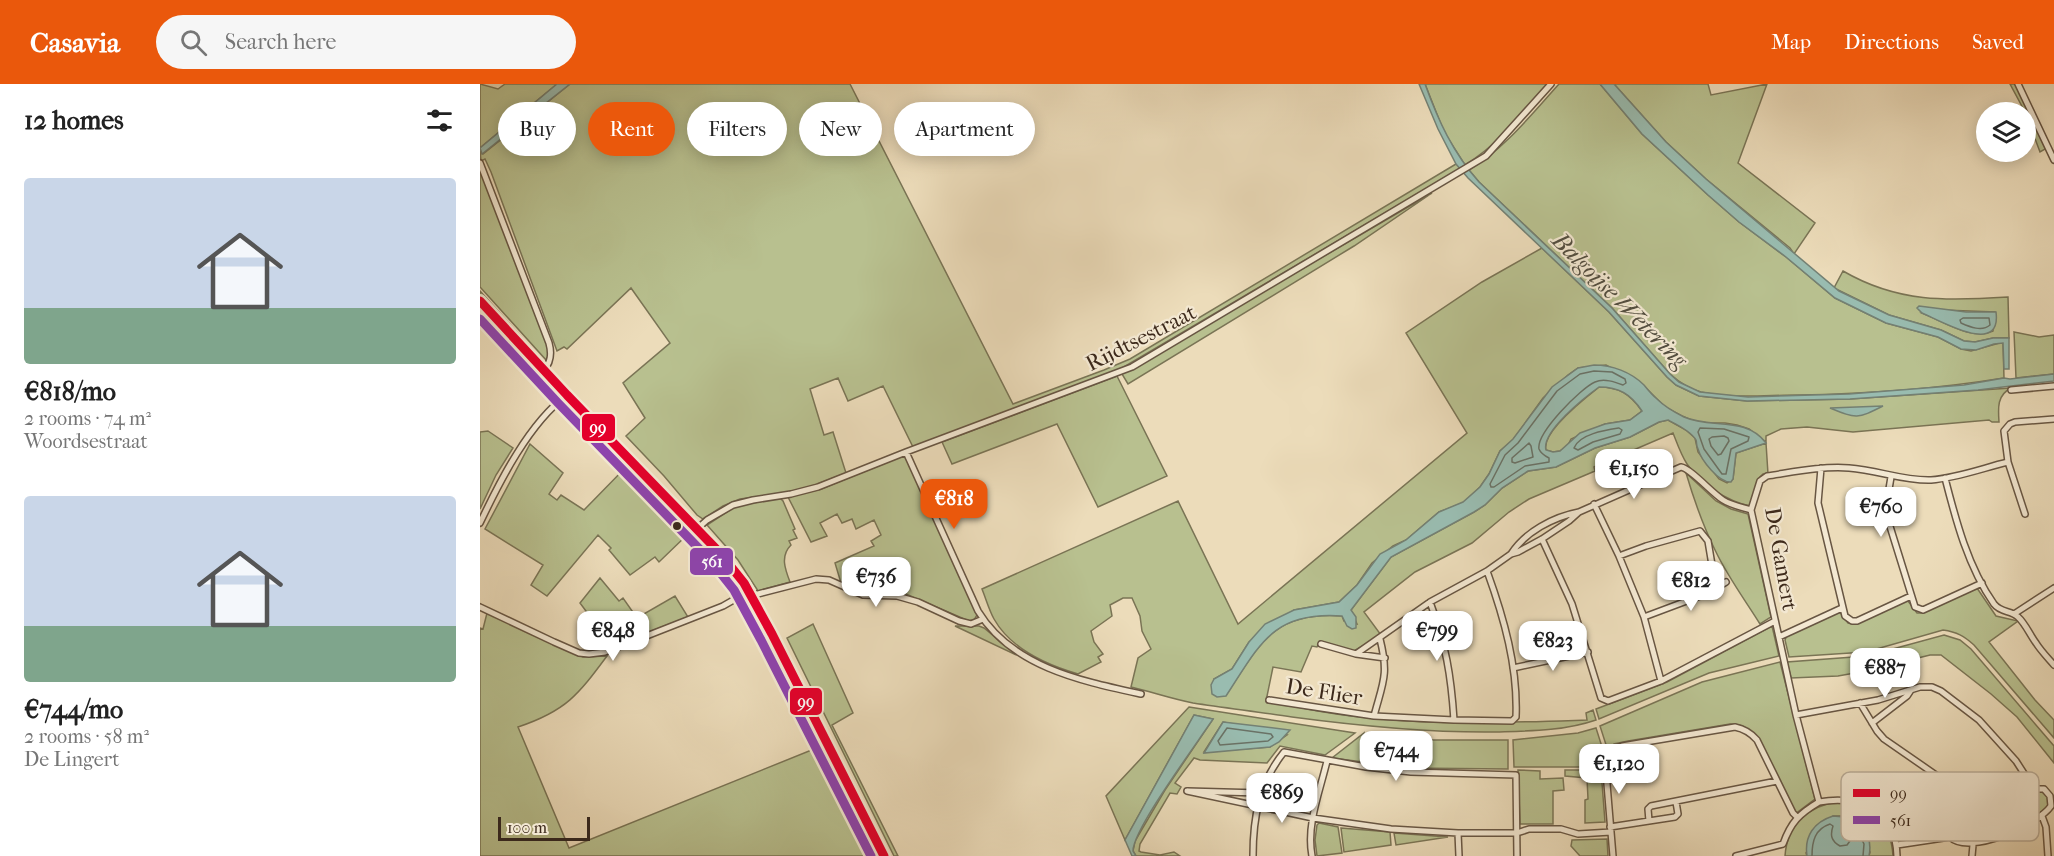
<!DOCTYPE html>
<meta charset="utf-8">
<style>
body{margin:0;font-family:"IM FELL French Canon",serif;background:#f6f6f6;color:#222;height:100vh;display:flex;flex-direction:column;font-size:22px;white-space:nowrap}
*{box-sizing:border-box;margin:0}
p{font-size:20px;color:#767676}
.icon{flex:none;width:33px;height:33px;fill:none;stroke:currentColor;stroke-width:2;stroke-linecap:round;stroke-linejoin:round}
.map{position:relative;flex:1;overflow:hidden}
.drawer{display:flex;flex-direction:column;background:#fff;width:480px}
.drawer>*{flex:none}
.banner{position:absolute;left:18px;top:18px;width:570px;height:54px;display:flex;gap:12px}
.fabs{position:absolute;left:1496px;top:18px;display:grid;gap:12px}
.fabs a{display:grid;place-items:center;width:60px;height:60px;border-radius:50%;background:#fff;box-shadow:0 3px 15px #0003;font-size:30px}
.scale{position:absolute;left:18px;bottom:15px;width:92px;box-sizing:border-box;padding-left:6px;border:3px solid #3c291b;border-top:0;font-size:16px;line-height:21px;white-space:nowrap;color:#3c291b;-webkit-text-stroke:4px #f3e8d2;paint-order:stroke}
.price{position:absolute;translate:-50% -51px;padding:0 14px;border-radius:12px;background:#fff;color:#222;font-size:20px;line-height:39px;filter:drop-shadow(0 2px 3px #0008)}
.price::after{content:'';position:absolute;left:50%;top:36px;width:18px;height:14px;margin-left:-9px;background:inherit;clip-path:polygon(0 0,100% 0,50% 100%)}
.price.active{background:#ea580c;color:#fff}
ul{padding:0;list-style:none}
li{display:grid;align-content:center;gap:12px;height:318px;padding:0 24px}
li span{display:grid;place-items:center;height:186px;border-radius:6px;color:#555}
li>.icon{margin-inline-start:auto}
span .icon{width:108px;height:108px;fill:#fffc;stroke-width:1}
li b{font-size:26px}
h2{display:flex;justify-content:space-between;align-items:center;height:72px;padding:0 24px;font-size:26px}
.chip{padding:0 21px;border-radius:27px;background:#fff;box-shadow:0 3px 15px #0003;font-size:21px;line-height:54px}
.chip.active{background:#ea580c;color:#fff}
header{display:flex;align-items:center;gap:36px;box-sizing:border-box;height:84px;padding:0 30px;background:#ea580c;color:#fff}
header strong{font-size:28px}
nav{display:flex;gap:33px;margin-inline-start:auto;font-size:21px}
.search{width:420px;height:54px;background:#f6f6f6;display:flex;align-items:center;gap:15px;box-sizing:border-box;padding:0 21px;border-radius:33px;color:#767676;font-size:22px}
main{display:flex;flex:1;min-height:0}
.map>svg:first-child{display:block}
.green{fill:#b8c08f;stroke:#7a7455;stroke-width:1.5;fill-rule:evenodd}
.water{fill:#99bcb0;stroke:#748174;stroke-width:1.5;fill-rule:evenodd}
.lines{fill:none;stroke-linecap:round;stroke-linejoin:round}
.shore{stroke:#6a7266;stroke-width:1.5}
.minor-casing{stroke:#685643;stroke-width:8}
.primary-casing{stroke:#3c291b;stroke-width:11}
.minor{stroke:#f3e8d2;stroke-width:5}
.primary{stroke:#e6be7d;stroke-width:8}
.bus-1-casing{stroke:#f3e8d2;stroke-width:14}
.bus-2-casing{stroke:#f3e8d2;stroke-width:14}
.bus-1{stroke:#e4002b;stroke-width:9}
.bus-2{stroke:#8e44ad;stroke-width:9}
.bus-dot{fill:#3c291b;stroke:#f3e8d2;stroke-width:2}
.labels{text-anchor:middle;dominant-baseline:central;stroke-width:4.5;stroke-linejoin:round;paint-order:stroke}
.street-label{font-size:22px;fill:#3c291b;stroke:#f3e8d2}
.water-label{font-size:24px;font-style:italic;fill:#534e40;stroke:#f3e8d2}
.key{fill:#f3e8d2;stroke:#bcaf9b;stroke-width:1.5}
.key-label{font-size:16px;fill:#3c291b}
.line-badge{stroke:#f3e8d2;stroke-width:2}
.badge-label{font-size:16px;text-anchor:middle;font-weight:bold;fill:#fff}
</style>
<header>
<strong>Casavia</strong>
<div class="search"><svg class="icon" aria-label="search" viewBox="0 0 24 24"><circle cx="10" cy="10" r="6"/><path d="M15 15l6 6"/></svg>Search here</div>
<nav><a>Map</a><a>Directions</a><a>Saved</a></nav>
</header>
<main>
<section class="drawer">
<h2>12 homes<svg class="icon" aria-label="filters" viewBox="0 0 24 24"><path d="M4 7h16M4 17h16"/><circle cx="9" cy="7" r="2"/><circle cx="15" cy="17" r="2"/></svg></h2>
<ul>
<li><span style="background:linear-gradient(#c9d6e8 70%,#7fa58c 0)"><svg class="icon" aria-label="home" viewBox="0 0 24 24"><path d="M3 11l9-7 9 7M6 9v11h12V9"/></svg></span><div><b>€818/mo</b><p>2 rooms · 74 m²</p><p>Woordsestraat</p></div></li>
<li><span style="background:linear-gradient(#c9d6e8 70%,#7fa58c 0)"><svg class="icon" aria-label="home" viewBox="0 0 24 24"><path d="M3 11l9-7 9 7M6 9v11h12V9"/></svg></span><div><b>€744/mo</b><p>2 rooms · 58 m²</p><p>De Lingert</p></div></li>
</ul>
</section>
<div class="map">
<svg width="1574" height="772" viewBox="0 0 1574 772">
<rect width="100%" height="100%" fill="#ecdcba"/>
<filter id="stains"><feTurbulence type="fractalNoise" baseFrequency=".00333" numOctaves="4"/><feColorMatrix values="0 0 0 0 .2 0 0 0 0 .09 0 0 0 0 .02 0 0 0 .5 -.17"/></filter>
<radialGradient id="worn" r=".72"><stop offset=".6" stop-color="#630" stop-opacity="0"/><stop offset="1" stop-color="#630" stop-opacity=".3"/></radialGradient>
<path class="green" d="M0,0L18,5L25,0H77L0,64Z
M90,0H370L533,320L624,286L650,275L976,80L981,84L637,287L433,363L403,302L368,317L358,294L330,305L344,351L353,348L366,389L335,401L310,408L260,415L243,422L223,435L217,431L184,392L146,352L165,334L143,299L190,259L151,204L87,265L84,263L77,267L11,88L5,75L1,77L0,67L3,70Z
M945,0H1069C1043,30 1019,60 985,81L964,48Z
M1079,0H1120L1162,50L1228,111L1259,138L1306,173L1355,214L1406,239L1458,253L1481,265L1491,267L1523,258L1524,294C1456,305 1387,310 1318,311C1286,311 1253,315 1221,308C1209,305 1199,298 1190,290L1132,224L999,98L989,86C1025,64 1051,31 1079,0Z
M1134,0H1228L1231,11L1287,0L1258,79L1335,139L1314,170L1310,164L1226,95L1186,58Z
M1530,0H1537L1567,64L1560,68L1545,28Z
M0,86L68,261L69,276L67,277L0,203Z
M952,109L874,162L648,300L642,290Z
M1062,164L1129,228L1187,293L1196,301L1219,312L1267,317L1370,315L1531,304C1517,311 1518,324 1519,338H1512L1509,336L1373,348L1327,343L1301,345L1286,352V358L1269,345L1257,341L1245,339H1228L1214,337L1202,332L1185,323L1163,301L1126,281L1098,284L1088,291L1063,314L1033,356L1020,367L1009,390L1000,403L983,419L959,428L926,456L913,462L892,479L877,501L859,518L814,526L769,558L752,585L734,595L746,611C780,560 793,527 862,532L864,537L877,540L871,526L911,473L994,428L1005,421L1022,404L1048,387L1076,383L1115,364L1150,353L1179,338L1188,336L1206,346L1215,354L1218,368L1239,395L1247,399L1253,395L1256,369L1286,359L1288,390H1283L1280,393L1270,422C1247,417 1220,400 1207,380C1201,371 1197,359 1193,349L1114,383L1115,387L1049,415L1029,428L992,459L935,488L884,528L901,551L874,567L840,557L837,563L832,562L821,588L793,583L786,617C799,621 813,622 827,625C919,643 1013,639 1107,636L1106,629L1113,626L1116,636C1084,647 1050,647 1016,648C947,649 880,642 812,633C779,628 746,624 713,619C692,615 672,608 651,603L658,574L671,565L662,547L660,532L652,514H643L630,521L632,532L611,547L614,558L623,570L618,573L621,578L598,590C567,581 531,565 514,535C509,526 506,515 502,505L698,417L758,540L987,349L926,249L1002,198Z
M1363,187C1418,219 1467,217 1528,213L1529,254H1513L1495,258L1484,257L1461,246L1409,231L1354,204ZM1463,226L1515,228L1513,247C1491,257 1463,237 1442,229Z
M0,207L64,278L0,214Z
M1534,248L1559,253L1574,251V290L1536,294Z
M637,292L687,392L618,423L577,340L472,380L462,358Z
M1119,303C1139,303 1150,310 1162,327L1150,336L1125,340L1091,355L1087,363L1080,367L1073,368L1066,366C1061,348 1105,314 1119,303Z
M8,347L33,364L16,391L0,425V348Z
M50,360L83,389L69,410L77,416L81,411L104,426L146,383L166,407L208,450L179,478L175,473L150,491L129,466L131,464L118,451L67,512L51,501L63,481L5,445Z
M425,371L498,529L494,536L489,537L426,510L386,509L361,499L355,479L394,462L391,457L401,451L394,436L376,445L372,435L362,439L357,430L340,439L347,452L331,458L308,413L341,405Z
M1206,389L1236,417L1251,425L1268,430L1291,533L1280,540C1265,516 1248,493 1236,468C1223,442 1214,416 1206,389Z
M300,414L303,417L315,445L313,446L317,454L309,457L311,461C300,472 305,485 310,498L278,507L258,476L227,441L256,422Z
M120,494L139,517L143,514L157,534L195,512L208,533L130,563L111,567L126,554L100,519Z
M1497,504L1516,532L1538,537L1509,558L1555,616L1574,636V654L1494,561C1484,552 1477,548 1463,546L1386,568L1309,573L1305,556L1307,551L1360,528L1368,539L1374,540L1421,518L1428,517L1437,529H1441Z
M7,529L103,573L127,572C98,611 86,627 38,643L89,764L339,663L393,772H0V544L3,545Z
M333,540L373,629L352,641L418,772H414L307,554Z
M475,542H499L504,544L532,567L534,570Z
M1292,542L1299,572L1229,589L1119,635L1116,625L1187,598Z
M1464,551L1480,556L1491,565L1574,662V679L1537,633L1511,610L1461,571H1450L1386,587L1358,592L1311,594L1307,578L1387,572Z
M1300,578L1335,715L1315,730L1274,652C1267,643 1261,640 1250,640L1148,657L1134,660L1128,667L1120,642L1222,598Z
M709,623L875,649L845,671L800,662L787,679L720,676L714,674L695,699L701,703L697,710L690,709L660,760L659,767L661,768L680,771L694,768L700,772H656L653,767L655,757L685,706L733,635L714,631L645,756L626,712ZM743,638L807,651L790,663L724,668Z
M1116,644L1123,666L1119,683H1034L1033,656L1098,649Z
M884,649L883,656L891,657L893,651L952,656H1028V685L930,684L852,674Z
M1038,686L1060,687V695L1083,694L1084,706L1073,707V740H1040Z
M1085,686H1121L1125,738L1105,739V716L1108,715L1107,694L1085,692Z
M1556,707L1562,708L1568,713L1569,720L1565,726L1535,743L1516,753L1481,759L1474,753L1473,746L1476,740L1505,732Z
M1358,718C1390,723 1411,736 1413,772H1389L1390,768L1377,738L1361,732H1353L1326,769L1327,772H1305C1307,741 1327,722 1358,718Z
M839,739L858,743L862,769L837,772L835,756L837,741Z
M861,744L910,748L911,761L864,768Z
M914,749L968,753L916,761Z
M1127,755L1128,772H1100L1091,762L1092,756Z"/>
<path class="water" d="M77,0H90L2,70L0,64Z
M939,0H945C958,36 973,69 999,98L1132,224L1190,290L1199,298L1220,308L1268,313L1369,310L1484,301L1524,294L1530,295L1574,290V297L1498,306L1370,315L1267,317L1219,312L1196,301L1187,293L1129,228L988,94L976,80L958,45Z
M1120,0H1134L1186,58L1226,95L1359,207L1409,231L1461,246L1484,257L1495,258L1513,254H1529V285H1524L1523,259L1514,260L1496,266L1481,265L1458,253L1406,239L1355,214L1306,173L1259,138L1228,111L1162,50Z
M1439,222L1486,228H1516C1522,273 1461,237 1442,229L1437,224Z
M1114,281C1132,281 1151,288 1164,301C1168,306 1172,311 1177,315C1185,323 1194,328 1204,333C1231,345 1266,332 1286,359L1256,369L1253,395L1251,398C1239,399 1221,376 1218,365C1216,362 1217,359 1216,356C1211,347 1196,340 1188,336L1179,338L1150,353L1115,364L1076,383L1048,387L1022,404L1005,421L994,428L911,473L871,526L876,533V544L872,545L867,542L862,532C793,527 780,560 746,612L737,613L732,610L731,601L734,595L752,585L769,558L785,540L814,526L859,518L877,501L900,470L926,456L959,428L983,418L1000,403L1009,390L1020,367L1033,355L1072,303L1098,284ZM1119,303C1139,303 1151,310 1162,327L1150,336L1125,340L1100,349L1080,367L1073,368L1066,366C1061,348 1105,313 1119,303Z
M1403,322C1377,335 1377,335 1350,324Z
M714,631L733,635C718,658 653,745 653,767L656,772H652L645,756Z
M743,638L810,646L799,658L790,663L724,669Z
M1353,732C1376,732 1394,748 1389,772H1327C1324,752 1334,738 1353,732Z"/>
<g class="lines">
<path class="shore" d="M1483,234H1509L1510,241C1502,248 1490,243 1481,239L1480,236Z
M1114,287L1132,288L1145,295L1146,299L1143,301C1135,298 1124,294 1115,298C1101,304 1056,349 1059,365C1061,370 1065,372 1069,374V378L1045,382L1014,403H1011L1010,400L1025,371L1038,359L1077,307L1100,290Z
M1139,344L1142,346L1140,350L1113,358L1098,366L1094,364C1099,350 1126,346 1139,344Z
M1220,344L1244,345L1269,353L1268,357L1251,365L1246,390H1242L1224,365L1218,348Z
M1244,352L1248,354L1249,357L1241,370L1238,371L1231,362L1229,355L1232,353Z
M1049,359L1051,362L1053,373L1035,379L1032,378V374Z
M747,644L791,650L793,653L788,657L740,661L738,657Z
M1332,772C1332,757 1335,745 1350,740L1353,742C1350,751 1351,757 1360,762L1367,761L1375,750H1379L1384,760L1383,772"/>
<g class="minor-casing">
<path id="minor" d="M1538,0L1574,76
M0,79L69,259C72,270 71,278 64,286
M1531,306L1574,302
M426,368L498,527C532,583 601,597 661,610
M1341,384L1338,419L1365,532L1372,537H1377L1431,512
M1411,393L1406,423L1408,436L1435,523L1443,526L1502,499
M1465,394C1476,437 1488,483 1514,520C1521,529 1531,526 1538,533C1545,539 1550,551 1556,559C1561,567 1568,574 1574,581
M1114,420L1139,472L1164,533L1181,597
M1099,428L1201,383C1210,384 1232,409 1243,416C1251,421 1261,423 1271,426
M1545,430L1528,378L1524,347L1530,340L1535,338L1574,335
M0,439C20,397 49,339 87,311
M217,445L227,436L253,421L273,416L311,410L338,403L426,368L652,283L1006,72L1071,0
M1062,455L1092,520L1121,614L1128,617L1181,597L1295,537
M1139,472L1166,462L1220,447L1228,457L1236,505
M950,518C966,561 971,591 974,636
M0,523L74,558L99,569L109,570L125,568L164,553L243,522L264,510H278L336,495L349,496L383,511L417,512L438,518L479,537L491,540L503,535
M1534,530L1574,504
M1164,533L1228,509L1246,498
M1299,553L1362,524
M841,560L876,570L950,518L1007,487L1031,470L1038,468L1062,455L1089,437L1099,428C1073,433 1045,448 1031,470
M876,570L905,574
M1033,584L1108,568
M789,616L894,632L974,636L1032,637L1036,633C1038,583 1024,534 1007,487
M1380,619L1397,647L1404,655L1456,691L1488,734
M1316,631L1398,616L1440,603H1452L1461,607L1499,636L1536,677L1554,705
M894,632C903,598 909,591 900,555
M1392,639L1427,612L1431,606
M780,709L707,707L833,734L911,745L978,749H1037L1049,745H1081L1098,750L1131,748
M1562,732L1566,743L1568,772
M1169,737L1195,733L1198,730L1196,718
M1130,743L1169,737L1168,725L1171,722L1297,697
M978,749L979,772
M1417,761L1470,753L1471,744L1477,736L1513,727L1554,705H1564L1570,712L1571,722C1558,741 1489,772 1470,753
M773,772C773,734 779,699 804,668L886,683L931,688L1036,691L1037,772
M832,772C826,741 840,707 847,677
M1133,772L1125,676L1131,666L1142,662L1255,643C1265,645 1271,649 1277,656L1313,729L1317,733
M1256,772L1303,760C1311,738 1319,730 1339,718
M1417,772C1416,726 1379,711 1339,718L1316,631L1271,426L1280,397L1287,392C1314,388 1342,382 1369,384C1398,386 1423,397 1451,396C1477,394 1503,384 1528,378
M1492,772L1493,761"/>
</g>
<g class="primary-casing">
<path id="primary" d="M0,217L87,311L240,469L264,499L292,550L404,772"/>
</g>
<use href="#minor" class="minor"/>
<use href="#primary" class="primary"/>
<g class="bus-1-casing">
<path id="bus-1" d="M0,217L87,311L240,469L264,499L292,550L404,772"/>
</g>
<g class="bus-2-casing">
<path id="bus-2" d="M0,235L78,319L231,477L254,506L281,556L391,772"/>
</g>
<use href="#bus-1" class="bus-1"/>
<use href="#bus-2" class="bus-2"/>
</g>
<circle class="bus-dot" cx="197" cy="442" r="5"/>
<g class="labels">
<g class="street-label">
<text transform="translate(661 254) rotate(-27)">Rijdtsestraat</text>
<text transform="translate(1301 475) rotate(80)">De Gamert</text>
<text transform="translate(844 608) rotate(9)">De Flier</text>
</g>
<g class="water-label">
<text transform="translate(1140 216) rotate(45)">Balgoijse Wetering</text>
</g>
</g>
<rect x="1361" y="688" width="198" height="69" rx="9" class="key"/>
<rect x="1373" y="705" width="27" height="8" fill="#e4002b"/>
<rect x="1373" y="732" width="27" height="8" fill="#8e44ad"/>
<g class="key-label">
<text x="1410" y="715">99</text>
<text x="1410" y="742">561</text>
</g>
<g class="line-badge">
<rect x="101" y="329" width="35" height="29" rx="6" fill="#e4002b"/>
<rect x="209" y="463" width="45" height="29" rx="6" fill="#8e44ad"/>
<rect x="309" y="603" width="34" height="29" rx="6" fill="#e4002b"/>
</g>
<g class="badge-label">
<text x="118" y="349">99</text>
<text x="232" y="483">561</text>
<text x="326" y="623">99</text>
</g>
<rect width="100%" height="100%" filter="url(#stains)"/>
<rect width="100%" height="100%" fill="url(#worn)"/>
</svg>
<div class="fabs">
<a><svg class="icon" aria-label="layers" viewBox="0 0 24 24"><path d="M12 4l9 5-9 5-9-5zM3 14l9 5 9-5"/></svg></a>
</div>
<div class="scale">100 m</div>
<b class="price" style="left:1154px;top:416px">€1,150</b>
<b class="price active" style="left:474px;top:446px">€818</b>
<b class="price" style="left:1401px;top:454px">€760</b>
<b class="price" style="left:396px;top:524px">€736</b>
<b class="price" style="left:1211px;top:528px">€812</b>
<b class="price" style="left:133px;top:578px">€848</b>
<b class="price" style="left:957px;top:578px">€799</b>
<b class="price" style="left:1073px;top:588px">€823</b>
<b class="price" style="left:1405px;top:615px">€887</b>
<b class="price" style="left:916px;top:698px">€744</b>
<b class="price" style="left:1139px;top:711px">€1,120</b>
<b class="price" style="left:802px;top:740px">€869</b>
<div class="banner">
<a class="chip">Buy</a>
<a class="chip active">Rent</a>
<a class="chip">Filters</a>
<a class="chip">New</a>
<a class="chip">Apartment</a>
</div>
</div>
</main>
